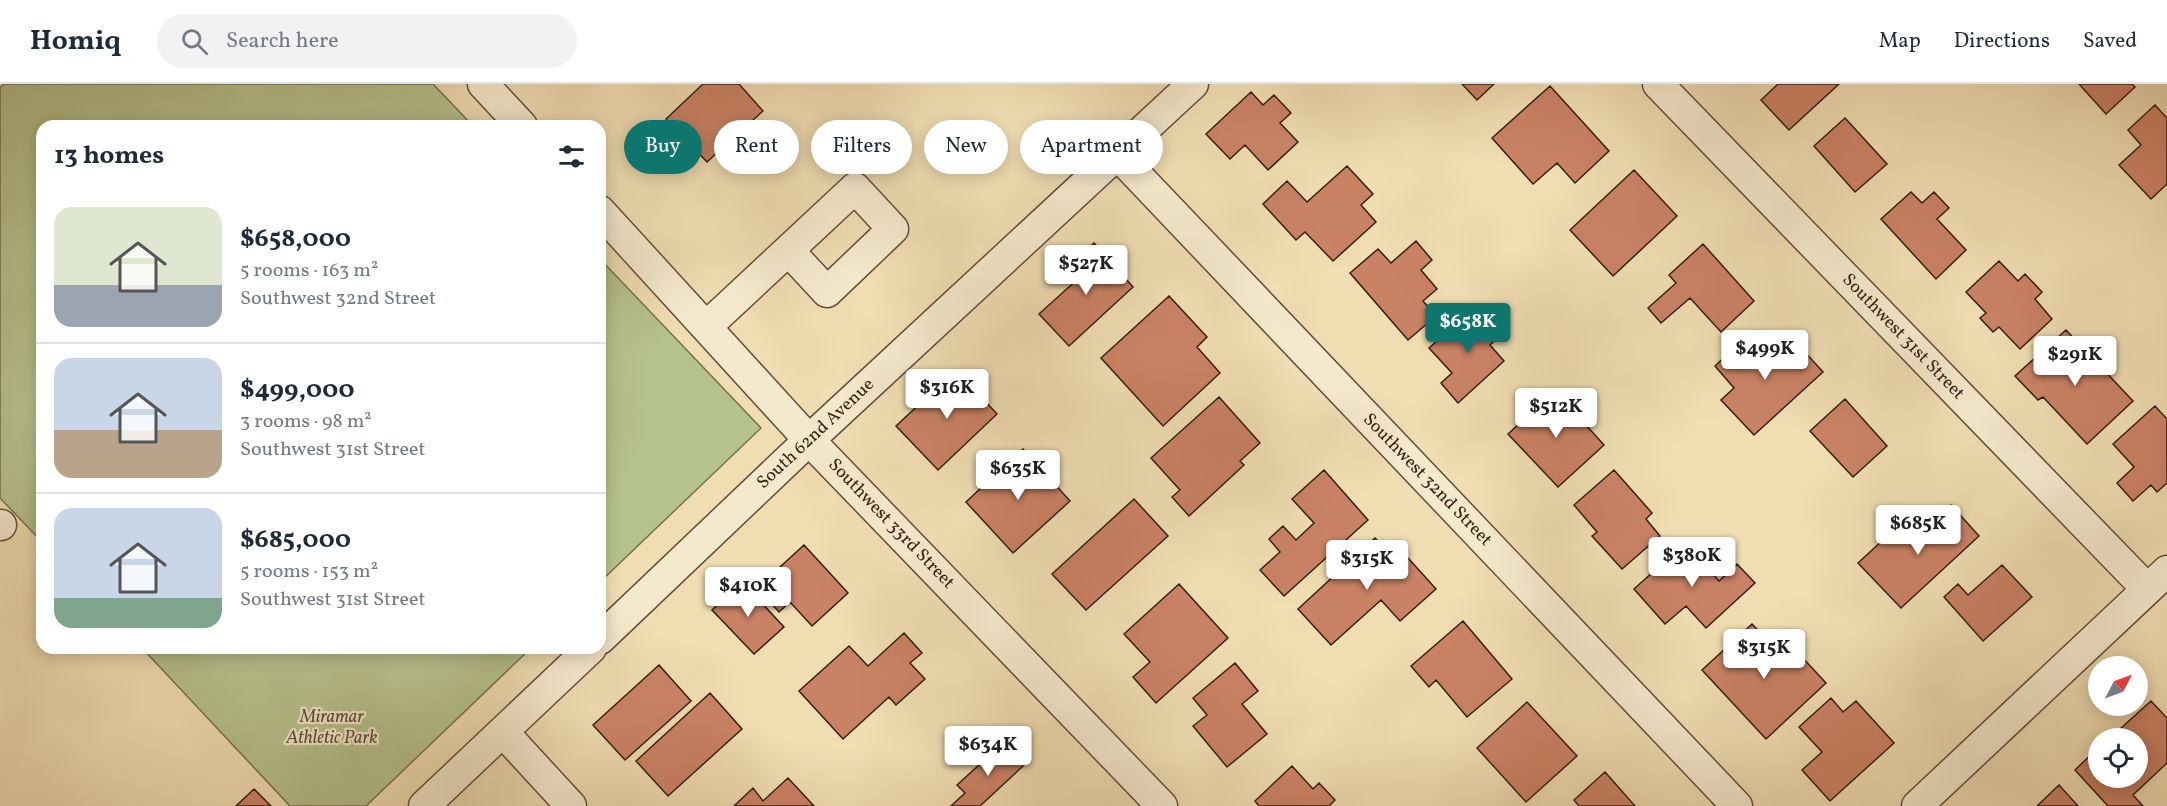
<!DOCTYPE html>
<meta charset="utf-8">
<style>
body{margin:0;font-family:Vollkorn,serif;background:#f2f2f3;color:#1f2937;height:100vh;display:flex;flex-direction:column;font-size:22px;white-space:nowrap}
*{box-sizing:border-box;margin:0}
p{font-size:20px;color:#747a83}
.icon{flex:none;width:33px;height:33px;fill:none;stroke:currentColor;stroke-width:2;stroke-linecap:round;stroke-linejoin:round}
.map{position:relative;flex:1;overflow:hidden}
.drawer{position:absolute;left:36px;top:36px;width:570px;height:534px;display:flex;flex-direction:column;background:#fff;border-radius:18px;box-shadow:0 3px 15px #0003}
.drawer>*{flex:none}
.guide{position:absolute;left:624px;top:36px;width:570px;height:54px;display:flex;gap:12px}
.needle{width:39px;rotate:49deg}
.fabs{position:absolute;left:2088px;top:572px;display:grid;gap:12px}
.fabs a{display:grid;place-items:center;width:60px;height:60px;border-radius:50%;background:#fff;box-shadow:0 3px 15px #0003;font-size:30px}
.price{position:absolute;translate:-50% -51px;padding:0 14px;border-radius:6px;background:#fff;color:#222;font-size:20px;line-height:39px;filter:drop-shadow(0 2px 3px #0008)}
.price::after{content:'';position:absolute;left:50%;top:36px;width:18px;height:14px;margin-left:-9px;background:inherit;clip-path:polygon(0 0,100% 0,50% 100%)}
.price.on{background:#0f766e;color:#fff}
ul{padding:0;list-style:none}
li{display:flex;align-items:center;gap:18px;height:150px;padding:0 18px}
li+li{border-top:2px solid #e0e1e3}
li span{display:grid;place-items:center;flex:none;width:168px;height:120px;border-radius:18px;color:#555}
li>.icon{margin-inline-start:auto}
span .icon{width:72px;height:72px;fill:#fffc;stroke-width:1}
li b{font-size:26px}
h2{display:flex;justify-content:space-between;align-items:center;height:72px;padding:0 18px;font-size:26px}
.tag{padding:0 21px;border-radius:27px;background:#fff;box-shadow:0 3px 15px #0003;font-size:21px;line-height:54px}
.tag.on{background:#0f766e;color:#fff}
header{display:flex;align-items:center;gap:36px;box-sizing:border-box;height:84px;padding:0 30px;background:#fff;border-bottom:2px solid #e0e1e3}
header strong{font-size:28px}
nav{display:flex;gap:33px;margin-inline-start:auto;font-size:21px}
.search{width:420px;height:54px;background:#f2f2f3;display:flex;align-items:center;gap:15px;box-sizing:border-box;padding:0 21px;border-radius:33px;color:#747a83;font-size:22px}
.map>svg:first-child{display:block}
.green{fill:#b6c28e;stroke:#767050;stroke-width:1.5}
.building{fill:#ca8265;stroke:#361d12;stroke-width:1.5}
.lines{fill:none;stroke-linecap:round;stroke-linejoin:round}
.minor-casing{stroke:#644d3a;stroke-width:33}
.minor{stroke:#f5e9cd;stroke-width:30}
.labels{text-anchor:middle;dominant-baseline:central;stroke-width:4.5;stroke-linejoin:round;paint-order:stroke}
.street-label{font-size:18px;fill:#361d12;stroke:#f5e9cd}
.park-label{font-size:18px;font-style:italic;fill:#5c4f37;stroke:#f5e9cd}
</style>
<header>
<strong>Homiq</strong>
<div class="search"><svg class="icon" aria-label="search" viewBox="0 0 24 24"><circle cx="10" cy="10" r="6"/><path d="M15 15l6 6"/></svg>Search here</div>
<nav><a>Map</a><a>Directions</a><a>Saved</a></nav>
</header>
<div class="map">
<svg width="2167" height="722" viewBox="0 0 2167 722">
<rect width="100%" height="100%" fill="#f0ddb2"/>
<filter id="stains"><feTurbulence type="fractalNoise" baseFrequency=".00333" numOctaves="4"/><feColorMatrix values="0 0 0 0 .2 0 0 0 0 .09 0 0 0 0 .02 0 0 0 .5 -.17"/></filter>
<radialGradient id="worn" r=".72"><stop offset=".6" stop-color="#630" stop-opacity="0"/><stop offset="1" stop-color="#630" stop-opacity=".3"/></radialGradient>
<path class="green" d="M4,0H433L473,42H42V458L0,414V4Z
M600,175L761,344L600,498Z
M142,564H531L366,722H290Z"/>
<path class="building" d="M703,0H739L763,27L707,78L666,35Z
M1462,0H1494L1477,16Z
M1778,0H1839L1789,46L1761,16Z
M2079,0H2132L2135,3L2106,30Z
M1550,2L1609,67L1575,99L1557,79L1533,100L1492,54Z
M1251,8L1263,21L1274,11L1291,29L1280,39L1298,58L1268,86L1245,61L1230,75L1206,50Z
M2155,21L2167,34V100L2151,115L2119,81L2141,61L2128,46Z
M1845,34L1887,80L1855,108L1814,62Z
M1347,82L1373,110L1361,121L1376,138L1333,177L1305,148L1296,156L1263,120L1287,97L1307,118Z
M1634,86L1677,132L1613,192L1570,146Z
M1911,108L1922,119L1934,108L1949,124L1937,135L1966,166L1936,195L1881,135Z
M1416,157L1432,176L1421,186L1437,205L1423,217L1436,232L1408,256L1350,189L1378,165L1391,179Z
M1094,159L1133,203L1069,262L1039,230L1080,193L1070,181Z
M1703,160L1754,217L1721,248L1690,214L1661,239L1648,224L1676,199L1669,191Z
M1999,177L2018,197L2025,190L2042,208L2035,215L2052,235L2020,265L1999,243L1993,248L1980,234L1986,229L1966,208Z
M1169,212L1207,253L1197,263L1220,289L1163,342L1101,274Z
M1475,223L1500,252L1490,261L1504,277L1458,319L1441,299L1452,289L1429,264Z
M2066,246L2133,317L2087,360L2043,313L2038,316L2015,292Z
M1746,253L1768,277L1792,254L1823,288L1754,351L1721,316L1734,304L1715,282Z
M956,286L997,330L938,386L896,342Z
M1555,307L1604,361L1558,403L1508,350Z
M1219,313L1260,359L1240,377L1244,381L1189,432L1172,413L1180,406L1151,374Z
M1845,315L1887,362L1853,393L1810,347Z
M2155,322L2167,335V399L2157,408L2151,401L2133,417L2117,399L2134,383L2113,360Z
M1023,365L1070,417L1013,469L966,418Z
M1324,386L1368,436L1284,512L1260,486L1280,468L1269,455L1283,442L1296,456L1314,439L1292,415Z
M1614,386L1652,429L1646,435L1660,452L1622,485L1592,452L1597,448L1574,421Z
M1134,415L1168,452L1086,526L1052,490Z
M1951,421L1979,452L1901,524L1858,479L1896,444L1910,459Z
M1375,454L1391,472L1399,464L1436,505L1400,537L1381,516L1331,561L1298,525Z
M1685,459L1719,497L1737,480L1755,499L1706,544L1686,522L1665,540L1634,505Z
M804,461L848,509L812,542L790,518L779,528L757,504Z
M2002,481L2032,513L1983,557L1944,513L1958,500L1968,511Z
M742,498L784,543L754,570L712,526Z
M1179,500L1228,554L1156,619L1133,593L1150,578L1124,550Z
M1463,537L1512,595L1467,633L1436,596L1429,603L1411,582Z
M1752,540L1778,567L1788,558L1826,599L1766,655L1702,586Z
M904,549L922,569L910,579L925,595L896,621L889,613L843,655L799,607L849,562L868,582Z
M1235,579L1258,607L1242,620L1267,650L1227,683L1193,642L1207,631L1193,614Z
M659,581L691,617L625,676L593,641Z
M710,609L742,645L668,712L636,677Z
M1831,614L1843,628L1856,617L1894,659L1830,717L1802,686L1822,668L1799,643Z
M2151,617L2167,634V679L2133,711L2143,722H2108L2075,686L2098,664V693H2138V654H2110Z
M1527,618L1577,672L1526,718L1477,664Z
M1003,659L1023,682L980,722H951L965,709L957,701Z
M1292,682L1313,705L1319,699L1335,716L1329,722H1259L1255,717Z
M1605,688L1635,722H1579L1574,716Z
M788,694L814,722H734L753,704L763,717Z
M2059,701L2078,722H2037Z
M254,705L271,722H236Z"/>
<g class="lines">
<g class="minor-casing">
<path id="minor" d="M483,0L522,42
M1658,0L2147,505
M1116,69L1737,722
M600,127L809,356L1162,722
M706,243L855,104L893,145L827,208L789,167
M0,441H1
M600,555L809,356L1193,0
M503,648L571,722
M424,722L591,564
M1917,722L2167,487"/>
</g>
<use href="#minor" class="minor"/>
</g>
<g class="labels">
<g class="street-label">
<text transform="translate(1903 253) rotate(46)">Southwest 31st Street</text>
<text transform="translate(816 350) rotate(-43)">South 62nd Avenue</text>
<text transform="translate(1427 396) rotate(46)">Southwest 32nd Street</text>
<text transform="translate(891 440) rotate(46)">Southwest 33rd Street</text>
</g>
<g class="park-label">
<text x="332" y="633">Miramar<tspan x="332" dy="21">Athletic Park</tspan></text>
</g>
</g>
<rect width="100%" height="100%" filter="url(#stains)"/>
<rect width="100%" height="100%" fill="url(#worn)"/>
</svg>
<div class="fabs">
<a><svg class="needle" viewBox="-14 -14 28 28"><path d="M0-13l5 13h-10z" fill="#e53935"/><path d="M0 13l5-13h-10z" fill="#747a83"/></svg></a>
<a><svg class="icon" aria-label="locate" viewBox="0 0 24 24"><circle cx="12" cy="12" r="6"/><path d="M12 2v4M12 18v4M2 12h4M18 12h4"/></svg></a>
</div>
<b class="price" style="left:1086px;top:212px">$527K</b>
<b class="price on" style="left:1468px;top:270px">$658K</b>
<b class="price" style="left:1765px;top:297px">$499K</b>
<b class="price" style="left:2075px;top:303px">$291K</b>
<b class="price" style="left:947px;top:336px">$316K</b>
<b class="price" style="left:1556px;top:355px">$512K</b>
<b class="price" style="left:1018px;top:417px">$635K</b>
<b class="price" style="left:1918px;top:472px">$685K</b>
<b class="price" style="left:1692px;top:504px">$380K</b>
<b class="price" style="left:1367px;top:507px">$315K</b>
<b class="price" style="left:748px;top:534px">$410K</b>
<b class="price" style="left:1764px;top:596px">$315K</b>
<b class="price" style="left:988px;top:693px">$634K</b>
<div class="guide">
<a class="tag on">Buy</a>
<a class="tag">Rent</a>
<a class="tag">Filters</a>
<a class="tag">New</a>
<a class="tag">Apartment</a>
</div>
<section class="drawer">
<h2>13 homes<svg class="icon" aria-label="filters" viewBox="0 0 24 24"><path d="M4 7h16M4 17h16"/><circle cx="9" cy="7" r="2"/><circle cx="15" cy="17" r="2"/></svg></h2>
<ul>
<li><span style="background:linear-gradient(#dfe7d0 65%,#9aa5b1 0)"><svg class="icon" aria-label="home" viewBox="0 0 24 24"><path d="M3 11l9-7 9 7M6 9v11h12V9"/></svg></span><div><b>$658,000</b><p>5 rooms · 163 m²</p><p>Southwest 32nd Street</p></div></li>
<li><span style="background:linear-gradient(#c9d6e8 60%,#b9a48a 0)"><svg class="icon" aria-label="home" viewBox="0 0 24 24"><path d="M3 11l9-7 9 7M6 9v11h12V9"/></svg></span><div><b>$499,000</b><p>3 rooms · 98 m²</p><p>Southwest 31st Street</p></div></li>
<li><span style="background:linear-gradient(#c9d6e8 75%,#7fa58c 0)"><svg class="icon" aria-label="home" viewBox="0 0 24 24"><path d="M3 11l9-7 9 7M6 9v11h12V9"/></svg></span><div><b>$685,000</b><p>5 rooms · 153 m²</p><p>Southwest 31st Street</p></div></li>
</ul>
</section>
</div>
